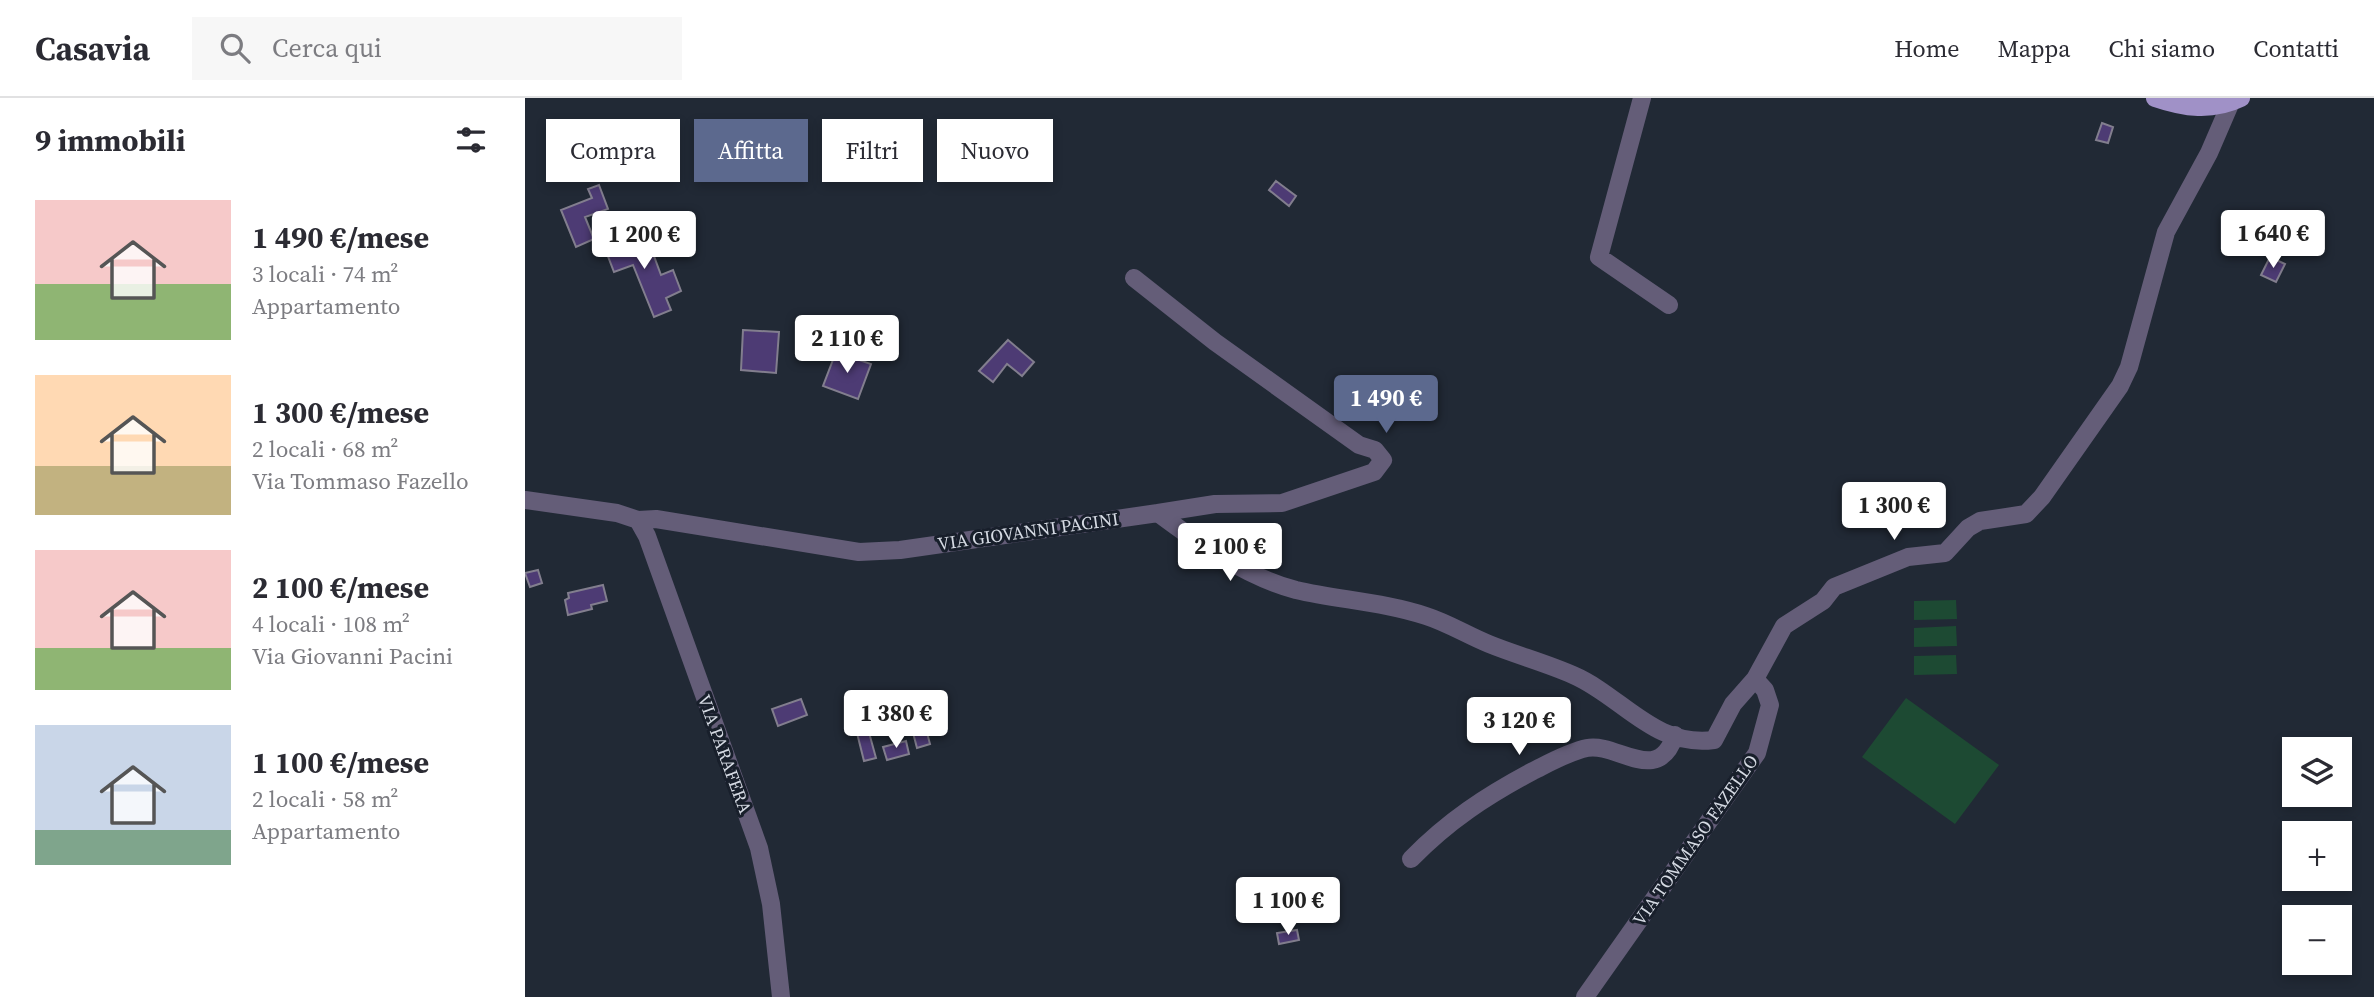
<!DOCTYPE html>
<html lang="it">
<meta charset="utf-8">
<style>
body{margin:0;font-family:"Source Serif 4",serif;background:#f7f7f7;color:#2b2b33;height:100vh;display:flex;flex-direction:column;font-size:26px;white-space:nowrap}
*{box-sizing:border-box;margin:0}
p{font-size:23px;color:#7c7c81}
.icon{flex:none;width:38px;height:38px;fill:none;stroke:currentColor;stroke-width:2;stroke-linecap:round;stroke-linejoin:round}
.map{position:relative;flex:1;overflow:hidden}
.panel{display:flex;flex-direction:column;background:#fff;width:525px}
.panel>*{flex:none}
.guide{position:absolute;left:21px;top:21px;width:665px;height:63px;display:flex;gap:14px}
.tools{position:absolute;left:1757px;top:639px;display:grid;gap:14px}
.tools a{display:grid;place-items:center;width:70px;height:70px;border-radius:0px;background:#fff;box-shadow:0 4px 10px #0003;font-size:35px}
.price{position:absolute;translate:-50% -60px;padding:0 16px;border-radius:7px;background:#fff;color:#222;font-size:23px;line-height:46px;filter:drop-shadow(0 2px 4px #0008)}
.price::after{content:'';position:absolute;left:50%;top:42px;width:21px;height:16px;margin-left:-10px;background:inherit;clip-path:polygon(0 0,100% 0,50% 100%)}
.price.active{background:#5c698e;color:#fff}
ul{padding:0;list-style:none}
li{display:flex;align-items:center;gap:21px;height:175px;padding:0 35px}
li span{display:grid;place-items:center;flex:none;width:196px;height:140px;border-radius:0px;color:#555}
li>.icon{margin-inline-start:auto}
span .icon{width:84px;height:84px;fill:#fffc;stroke-width:1}
li b{font-size:30px}
h2{display:flex;justify-content:space-between;align-items:center;height:84px;padding:0 35px;font-size:30px}
.pill{padding:0 24px;border-radius:0px;background:#fff;box-shadow:0 4px 10px #0003;font-size:24px;line-height:63px}
.pill.active{background:#5c698e;color:#fff}
header{display:flex;align-items:center;gap:42px;box-sizing:border-box;height:98px;padding:0 35px;background:#fff;border-bottom:2px solid #e1e1e2}
header strong{font-size:33px}
nav{display:flex;gap:38px;margin-inline-start:auto;font-size:24px}
.search{width:490px;height:63px;background:#f7f7f7;display:flex;align-items:center;gap:18px;box-sizing:border-box;padding:0 24px;border-radius:0px;color:#7c7c81;font-size:26px}
main{display:flex;flex:1;min-height:0}
.map>svg:first-child{display:block}
.green{fill:#1d4a33}
.building{fill:#4d3b74;stroke:#827e8e;stroke-width:2}
.lines{fill:none;stroke-linecap:round;stroke-linejoin:round}
.minor{stroke:#645d78;stroke-width:18}
.major{stroke:#a091c7;stroke-width:18}
.labels{text-anchor:middle;dominant-baseline:central;stroke-width:6;stroke-linejoin:round;paint-order:stroke}
.street-label{font-size:18px;fill:#d5dae3;stroke:#181f2b}
</style>
<header>
<strong>Casavia</strong>
<div class="search"><svg class="icon" aria-label="search" viewBox="0 0 24 24"><circle cx="10" cy="10" r="6"/><path d="M15 15l6 6"/></svg>Cerca qui</div>
<nav><a>Home</a><a>Mappa</a><a>Chi siamo</a><a>Contatti</a></nav>
</header>
<main>
<section class="panel">
<h2>9 immobili<svg class="icon" aria-label="filters" viewBox="0 0 24 24"><path d="M4 7h16M4 17h16"/><circle cx="9" cy="7" r="2"/><circle cx="15" cy="17" r="2"/></svg></h2>
<ul>
<li><span style="background:linear-gradient(#f6c9c9 60%,#8fb573 0)"><svg class="icon" aria-label="home" viewBox="0 0 24 24"><path d="M3 11l9-7 9 7M6 9v11h12V9"/></svg></span><div><b>1 490 €/mese</b><p>3 locali · 74 m²</p><p>Appartamento</p></div></li>
<li><span style="background:linear-gradient(#ffd9b3 65%,#c2b280 0)"><svg class="icon" aria-label="home" viewBox="0 0 24 24"><path d="M3 11l9-7 9 7M6 9v11h12V9"/></svg></span><div><b>1 300 €/mese</b><p>2 locali · 68 m²</p><p>Via Tommaso Fazello</p></div></li>
<li><span style="background:linear-gradient(#f6c9c9 70%,#8fb573 0)"><svg class="icon" aria-label="home" viewBox="0 0 24 24"><path d="M3 11l9-7 9 7M6 9v11h12V9"/></svg></span><div><b>2 100 €/mese</b><p>4 locali · 108 m²</p><p>Via Giovanni Pacini</p></div></li>
<li><span style="background:linear-gradient(#c9d6e8 75%,#7fa58c 0)"><svg class="icon" aria-label="home" viewBox="0 0 24 24"><path d="M3 11l9-7 9 7M6 9v11h12V9"/></svg></span><div><b>1 100 €/mese</b><p>2 locali · 58 m²</p><p>Appartamento</p></div></li>
</ul>
</section>
<div class="map">
<svg width="1849" height="899" viewBox="0 0 1849 899">
<rect width="100%" height="100%" fill="#212935"/>
<path class="green" d="M1431,502L1432,521L1389,522V503Z
M1431,528L1432,548L1389,549V530Z
M1431,557L1432,576L1389,577V558Z
M1381,600L1474,667L1430,726L1337,659Z"/>
<path class="building" d="M1577,25L1588,29L1583,45L1571,42Z
M751,83L771,98L764,108L744,92Z
M74,87L83,111L60,119L69,141L51,149L36,112L67,100L63,91Z
M120,134L136,177L148,172L156,193L141,200L146,212L129,219L108,167L89,174L79,148Z
M1745,159L1760,166L1751,184L1736,177Z
M218,232L254,234L251,275L216,272Z
M483,242L509,264L497,278L482,266L468,284L454,273Z
M311,254L346,266L333,301L298,288Z
M13,472L17,485L5,489L0,475Z
M78,487L82,503L66,507L67,511L43,517L40,502L44,500L43,495Z
M276,601L282,617L253,628L247,611Z
M394,605L405,646L392,650L381,608Z
M340,620L351,660L339,663L329,623Z
M381,643L384,656L362,662L358,649Z
M772,832L774,842L754,846L752,835Z"/>
<g class="lines">
<path class="minor" d="M1117,0L1074,159L1144,207
M609,180L690,244L834,347L850,352L858,362L849,374L757,405L690,406L633,415
M0,402L92,415L113,422L131,421L334,454L375,452L633,415C673,445 721,479 771,492C814,502 859,504 901,518C923,525 942,537 964,546C991,557 1021,565 1048,577C1097,598 1129,650 1189,642L1208,606L1230,581
M113,422L122,438L234,750L246,806L256,899
M886,761C923,723 961,698 1008,673C1024,665 1043,654 1062,650C1092,644 1133,689 1150,637
M1060,899L1232,655L1245,607L1240,592L1230,581L1259,528L1298,503L1309,489L1383,459L1420,455L1443,430L1455,423L1501,416L1517,399L1595,288L1604,269L1641,134L1684,55L1706,4"/>
<path class="major" d="M1630,0C1659,10 1687,14 1716,0"/>
</g>
<g class="labels">
<g class="street-label">
<text transform="translate(503 433) rotate(-8)">VIA GIOVANNI PACINI</text>
<text transform="translate(200 656) rotate(70)">VIA PARAFERA</text>
<text transform="translate(1170 742) rotate(-55)">VIA TOMMASO FAZELLO</text>
</g>
</g>
</svg>
<div class="tools">
<a><svg class="icon" aria-label="layers" viewBox="0 0 24 24"><path d="M12 4l9 5-9 5-9-5zM3 14l9 5 9-5"/></svg></a>
<a>+</a>
<a>−</a>
</div>
<b class="price" style="left:1748px;top:172px">1 640 €</b>
<b class="price" style="left:119px;top:173px">1 200 €</b>
<b class="price" style="left:322px;top:277px">2 110 €</b>
<b class="price active" style="left:861px;top:337px">1 490 €</b>
<b class="price" style="left:1369px;top:444px">1 300 €</b>
<b class="price" style="left:705px;top:485px">2 100 €</b>
<b class="price" style="left:371px;top:652px">1 380 €</b>
<b class="price" style="left:994px;top:659px">3 120 €</b>
<b class="price" style="left:763px;top:839px">1 100 €</b>
<div class="guide">
<a class="pill">Compra</a>
<a class="pill active">Affitta</a>
<a class="pill">Filtri</a>
<a class="pill">Nuovo</a>
</div>
</div>
</main>
